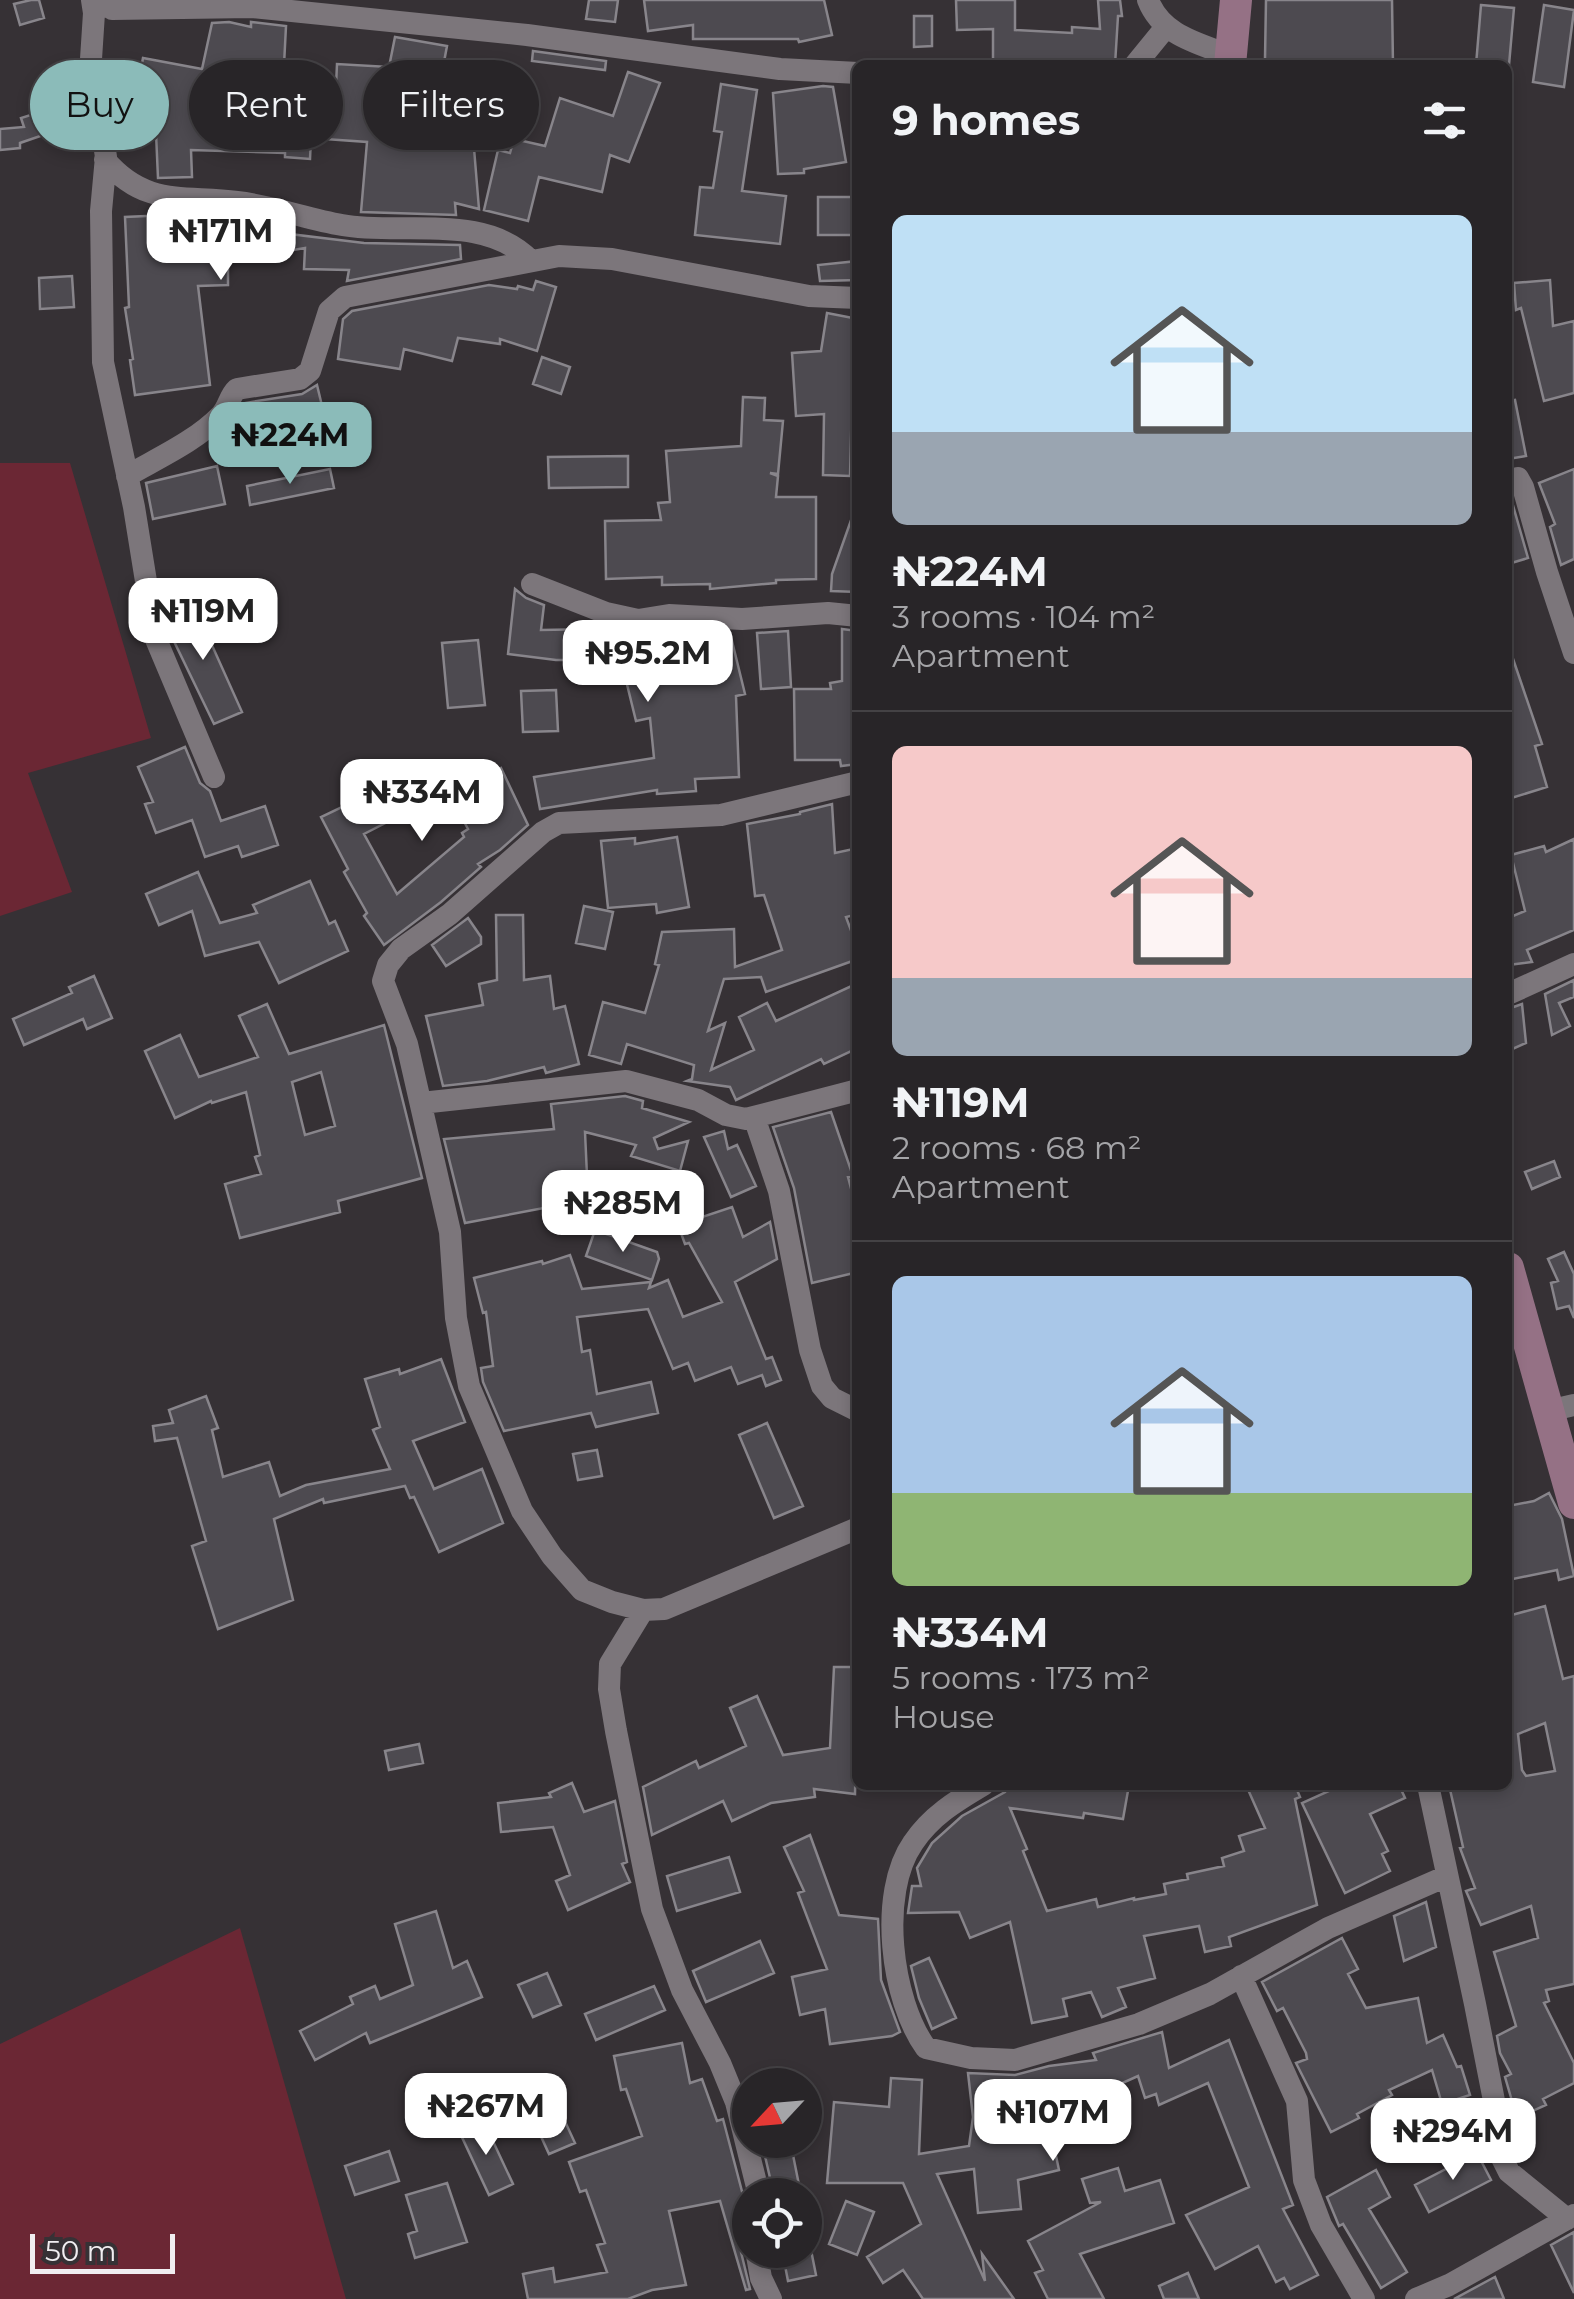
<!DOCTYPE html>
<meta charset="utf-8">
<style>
body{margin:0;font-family:Montserrat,sans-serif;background:#343134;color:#f1f3f6;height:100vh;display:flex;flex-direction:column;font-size:38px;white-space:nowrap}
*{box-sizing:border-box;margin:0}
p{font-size:32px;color:#a5a5a8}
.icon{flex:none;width:55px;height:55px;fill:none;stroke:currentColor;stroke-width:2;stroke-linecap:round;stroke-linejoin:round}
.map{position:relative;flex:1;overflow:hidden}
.drawer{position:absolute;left:852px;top:60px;width:660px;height:1730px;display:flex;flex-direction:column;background:#282528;border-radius:15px;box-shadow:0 5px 15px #0003,0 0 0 2px #444245}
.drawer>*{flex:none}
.guide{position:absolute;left:30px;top:60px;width:672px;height:90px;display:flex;gap:20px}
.needle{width:65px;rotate:244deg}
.tools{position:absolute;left:732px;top:2068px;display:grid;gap:20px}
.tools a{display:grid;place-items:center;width:90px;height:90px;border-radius:50%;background:#282528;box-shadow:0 5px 15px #0003,0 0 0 2px #444245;font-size:50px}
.scale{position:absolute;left:30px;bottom:25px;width:145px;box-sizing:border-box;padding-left:10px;border:5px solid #f1eef1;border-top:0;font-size:28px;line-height:35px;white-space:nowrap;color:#f1eef1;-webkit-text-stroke:8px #363135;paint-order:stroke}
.price{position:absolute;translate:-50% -85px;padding:0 22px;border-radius:20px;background:#fff;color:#222;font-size:32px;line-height:65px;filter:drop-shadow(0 2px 5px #0008)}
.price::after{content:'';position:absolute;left:50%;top:60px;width:30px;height:22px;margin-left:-15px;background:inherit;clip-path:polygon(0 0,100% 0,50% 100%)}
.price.selected{background:#8bbbb9;color:#111}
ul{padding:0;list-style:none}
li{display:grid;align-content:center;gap:20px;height:530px;padding:0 40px}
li+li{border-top:2px solid #444245}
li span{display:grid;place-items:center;height:310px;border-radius:15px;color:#555}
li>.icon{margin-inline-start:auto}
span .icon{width:180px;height:180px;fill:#fffc;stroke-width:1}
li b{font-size:42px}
h2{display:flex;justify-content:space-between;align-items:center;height:120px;padding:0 40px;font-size:42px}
.pill{padding:0 35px;border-radius:45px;background:#282528;box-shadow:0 5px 15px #0003,0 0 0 2px #444245;font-size:35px;line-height:90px}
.pill.selected{background:#8bbbb9;color:#111}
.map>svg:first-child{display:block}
.green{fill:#6b2734}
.building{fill:#4d4a50;stroke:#88858b;stroke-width:2.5;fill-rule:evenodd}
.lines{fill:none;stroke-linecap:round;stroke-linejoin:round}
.street{stroke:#7c767b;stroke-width:22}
.secondary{stroke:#957185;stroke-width:32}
</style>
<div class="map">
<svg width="1574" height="2299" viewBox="0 0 1574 2299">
<rect width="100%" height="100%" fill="#363135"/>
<path class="green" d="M0,463H70L151,738L28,773L72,892L0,916Z
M240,1928L346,2299H0V2044Z"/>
<path class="building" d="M31,0H39L44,18L20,25L14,4Z
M589,0H618L615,22L586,19Z
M644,0H824L832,35L799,42L798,39H693V25L648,31Z
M956,0H1015V30L1072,33V27L1100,29L1098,0H1120L1122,16H1118L1115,65L993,61V29L957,30Z
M1266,0H1392L1393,65L1265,59Z
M1481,5L1514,8L1509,65H1476Z
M1544,5L1574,10L1564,87L1533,82Z
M914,16H932V46L914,47Z
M229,22L251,27V22L286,26L282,104L335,108L337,64L389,67L395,37L447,46L438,94L451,93L455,137L473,136L479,209L455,203L456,215L361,212L367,142L311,138L310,159L285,157V153L191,150L192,177L158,178L154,88L138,85L143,58L202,69L212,23Z
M533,51L606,61L605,70L532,61Z
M628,72L660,83L629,162L610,155L602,192L539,177L528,221L484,210L498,150L510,153L514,139L545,146L560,98L613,116Z
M721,84L757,90L742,191L786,196L780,244L695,235L700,187L713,188L722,132L714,131Z
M823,86L833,87L846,162L804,169V173L778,174L773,93Z
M40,112L45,126L57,125L58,130L20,143V148L0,150V129L24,127L21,118Z
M818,197H858V235H818Z
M169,215L227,217V226L259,221L289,228L290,234L364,243L460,245L461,259L347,281L349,270L304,269L305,248L228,261V285L198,286L210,385L135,395L130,360L133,359L125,308L129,307L125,217Z
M858,261V280L820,281L818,265Z
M72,276L74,307L40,309L39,278Z
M1550,280L1553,326L1574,321V393L1544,401L1521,308L1516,310L1514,283Z
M536,281L556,287L537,351L500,339V344L458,338L452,361L404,349L400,369L338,359L343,319L352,311L489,285L517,289L518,286L533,290Z
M827,313L858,319V403L852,402L850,476L823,475L824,414L796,416L792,353L821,351Z
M542,357L570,367L561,394L533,384Z
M317,385L323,410L246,426L243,408L245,403L302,394Z
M743,397L765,398L764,420L783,421L778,474L770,473L778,476L776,497H816V579L776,580V583L710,589V584L662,585V577L606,579L605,521L661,520L658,503L670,502L666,451L741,446Z
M1515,400L1526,456L1508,459V401Z
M628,456V487L549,488L548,457Z
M217,466L225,504L153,519L146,483Z
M330,469L334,488L250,505L247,486Z
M1574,469V559L1561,565L1550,527L1555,524L1539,483Z
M1508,502H1512L1528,558L1508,564Z
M855,509L858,592L831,591L832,574Z
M515,589L526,598L544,605L541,630L597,629V640L627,633L640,635L670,630L730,633L745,694L736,696L739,777L695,779L696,791L657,794V790L540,809L534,777L654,758L650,718L636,721L621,660H556L508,654Z
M193,603L242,712L214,724L170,633L166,614Z
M842,629L858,631V764L841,766L840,760H795L794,689H831L830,683L842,681Z
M788,631L791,687L761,689L757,633Z
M478,640L485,705L448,708L442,643Z
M1510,650L1542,744L1535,746L1547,787L1508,799Z
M556,690L558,731L523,732L521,691Z
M185,747L200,783L210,791L221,821L265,806L278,845L242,857L238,846L205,857L192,820L156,833L145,804L153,802L138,767Z
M430,765L444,793L364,834L397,894L464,837L462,833L468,829L450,795L501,768L528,825L500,850L478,864L481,867L441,902L384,945L364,916L367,913L344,872L348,869L321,817Z
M832,804L835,853L858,848V914L846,917L858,949V959L766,992L761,977L724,979L708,1031L725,1023L711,1070L754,1050L739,1017L767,1003L776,1021L858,983V1048L824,1064L821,1059L736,1100L730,1087L687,1081L692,1079L694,1065L627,1044L621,1064L589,1055L603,1002L645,1013L659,965L655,964L662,932L734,929L735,967L782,950L764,895L755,896L747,824L800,814V812Z
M677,837L689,907L657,913L656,904L608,908L601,841L635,838V844Z
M1574,839V930L1527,950L1532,962L1508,965V918L1525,911L1511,855L1544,846L1546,852Z
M198,872L220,923L257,913L253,905L310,881L329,924L335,921L348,951L279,983L259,942L205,956L192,911L159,925L146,894Z
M584,906L613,912L605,949L576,943Z
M496,915H523L524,980L550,976L554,1009L565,1006L579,1064L546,1073L544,1067L487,1081L443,1086L426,1016L483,1005L479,984L497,980Z
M468,918L481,937V944L446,966L432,945Z
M94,976L112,1018L87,1029L83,1019L24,1045L13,1019L72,993L69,987Z
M1574,980V997L1559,1003L1570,1026L1552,1035L1545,994Z
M267,1004L289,1054L384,1025L422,1178L338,1201L340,1212L240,1238L225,1184L261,1174L255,1157L260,1155L246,1092L212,1103L211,1101L175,1118L145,1051L180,1035L199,1077L258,1057L239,1016ZM321,1072L335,1126L305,1135L292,1082Z
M1522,1004L1526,1043L1508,1051V1009Z
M625,1096L643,1101L642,1108L689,1122L654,1138L658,1149L688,1141L680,1171L631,1156L636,1145L585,1132L589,1219L566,1220L565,1204L465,1223L444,1139L554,1129L551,1104Z
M831,1112L853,1176L848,1177L858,1215V1272L812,1283L794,1188L773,1127Z
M724,1131L728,1149L737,1145L756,1186L731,1197L704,1137Z
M1554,1161L1560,1177L1532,1189L1525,1172Z
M732,1207L743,1237L770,1222L777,1259L735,1282L766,1359L772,1357L781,1380L766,1386L762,1375L738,1384L731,1367L695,1381L688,1363L673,1369L648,1309L577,1317L582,1352L590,1350L597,1394L651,1382L658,1413L596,1427L591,1413L504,1431L483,1382L481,1368L493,1366L486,1312L483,1313L474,1278L542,1261L543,1264L570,1255L582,1289L651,1282L649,1288L668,1280L683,1317L722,1302L689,1243L685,1244L678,1225Z
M595,1230L657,1252L659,1259L652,1280L586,1256Z
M1564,1252L1574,1274V1318L1569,1306L1557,1309L1551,1283L1558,1281L1548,1259Z
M441,1359L465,1422L413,1441L434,1489L482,1469L503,1523L439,1552L414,1497L410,1498L405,1486L324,1503L323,1499L274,1519L293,1600L218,1629L192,1546L206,1541L177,1438L155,1441L153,1426L173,1423L169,1410L206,1396L218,1428L212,1430L223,1477L269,1462L280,1496L306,1485L390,1469L373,1430L380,1427L365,1379L399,1369L400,1374Z
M767,1423L803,1506L774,1518L739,1435Z
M597,1450L602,1476L578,1480L573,1454Z
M1549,1493L1562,1519L1574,1576L1559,1580L1557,1570L1508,1580V1506L1534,1501Z
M1545,1606L1563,1679L1574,1676V1984L1546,1990L1549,2001L1544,2003L1574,2063V2083L1543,2099L1546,2105L1517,2118L1505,2077L1511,2074L1500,2053L1497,2036L1516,2026L1494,1952L1538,1938L1531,1906L1481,1925L1466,1891L1475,1888L1460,1848L1463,1847L1449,1785H1508V1616ZM1545,1723L1555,1771L1526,1776L1522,1770L1518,1734Z
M834,1667H858L855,1794L814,1789L815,1797L771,1803L732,1821L723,1801L652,1835L643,1787L696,1761L699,1768L746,1746L730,1708L757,1696L783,1755L830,1748Z
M419,1744L423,1763L389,1770L385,1751Z
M572,1783L584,1812L615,1801L627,1862L622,1864L630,1882L568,1910L556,1881L570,1875L553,1827L501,1832L498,1803L551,1797L549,1793Z
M1005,1785H1129L1123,1819L1084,1813L1083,1818L1010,1808L1027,1849L1023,1851L1047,1911L1096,1899L1098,1907L1134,1898V1900L1166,1894L1164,1884L1188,1879L1187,1874L1224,1866L1222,1858L1244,1851L1239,1836L1265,1828L1246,1785H1295L1300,1797L1295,1799L1317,1905L1229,1937L1231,1946L1205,1952L1199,1926L1144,1936L1155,1978L1118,1988L1126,2007L1102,2017L1091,1992L1063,1999L1067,2016L1032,2023L1010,1922L970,1938L959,1912L908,1913L912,1886H921L917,1868L932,1843L962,1816L1005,1792Z
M1342,1785H1399L1405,1798L1370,1814L1388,1851L1382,1854L1390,1871L1345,1893L1302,1803Z
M810,1835L839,1915L878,1919L881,1980L900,2032L892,2036L830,2044L825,2009L800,2015L792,1977L827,1969L798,1893L804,1891L784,1847Z
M729,1857L740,1892L677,1911L667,1876Z
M1426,1902L1436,1947L1404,1961L1394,1916Z
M436,1911L453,1968L467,1961L482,1997L370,2043L366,2033L315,2060L300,2031L353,2004L350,1997L375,1986L380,1999L413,1985L395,1924Z
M1342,1938L1358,1969L1348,1974L1366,2008L1418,1998L1427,2043L1443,2035L1457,2067L1461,2066L1470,2095L1442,2104L1432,2070L1389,2090L1392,2095L1357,2114L1359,2118L1331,2132L1296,2063L1307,2059L1306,2053L1283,2008L1277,2011L1262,1982Z
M760,1941L774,1973L706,2002L693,1971Z
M929,1958L956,2018L932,2029L919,1998L911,1966Z
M547,1973L561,2005L533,2017L518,1985Z
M654,1986L665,2010L596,2040L585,2014Z
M1162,2032L1169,2068L1229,2040L1293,2205L1283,2209L1318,2275L1290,2289L1284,2278L1276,2282L1258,2246L1215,2269L1186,2215L1249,2187L1208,2083L1159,2105L1156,2094L1145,2098L1138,2076L1109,2089L1106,2082L1042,2090L1059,2170L1018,2180L1021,2209L978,2213L974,2169L937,2174L985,2281L982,2254L1014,2299H923L903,2270L883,2283L867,2257L921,2224L903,2183H827L834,2102L889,2107L891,2078L922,2080L919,2154L969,2146L973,2117L968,2073L1015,2075L1049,2066L1096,2060L1093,2053Z
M682,2043L690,2083L702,2079L717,2121L723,2119L744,2199L750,2207V2237L742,2244L741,2252L750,2289L746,2290L720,2201L669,2211L686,2285L652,2290L628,2299H528L523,2274L553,2268L555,2282L607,2272L597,2245L605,2243L586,2190L580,2192L569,2162L642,2136L626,2089L621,2090L614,2056Z
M549,2087L575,2143L549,2154L524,2099Z
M484,2122L513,2184L489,2195L460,2133Z
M792,2150L801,2195H774L765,2156Z
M389,2151L399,2181L355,2195L345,2166Z
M1477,2153L1491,2180L1429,2212L1415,2185Z
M1118,2168L1125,2191L1160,2180L1174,2223L1080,2254L1104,2299H1048L1035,2273L1043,2270L1028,2241L1101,2202L1090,2203L1082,2179Z
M1376,2170L1390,2197L1369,2209L1407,2272L1381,2288L1343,2224L1339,2226L1327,2197Z
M447,2183L467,2242L415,2258L408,2234L417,2231L406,2195Z
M846,2201L874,2212L857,2255L829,2244Z
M1574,2232V2293L1551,2245Z
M782,2250H811L816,2275L788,2281Z
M1188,2273L1199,2299H1164L1159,2286Z
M1495,2277L1504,2299H1454L1491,2279Z"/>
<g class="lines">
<path class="street" d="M92,0L94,13L91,59L106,157L101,211L103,362L134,507L155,637L214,777
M100,0L112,9L252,7L527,35L780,69L858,73
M1148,0C1162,36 1198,43 1231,56
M1135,65L1166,27
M105,160C145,207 183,195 237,202C273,206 307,219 342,225C403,236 484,212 531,261
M127,476C158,458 196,441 221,415C229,407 229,396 237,389L300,379L310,371L329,311L345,297L559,256L612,259L809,296L858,298
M1508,480L1518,478L1523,487L1547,572L1574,653
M532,584L606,613L638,620L669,615L742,619L828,613L858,616
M858,782L721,815L559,823L543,832L450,914L401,949L388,965L383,981L407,1044L450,1232L456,1318L469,1386L522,1511L552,1556L582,1590L612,1602L643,1610L664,1609L858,1528
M1508,994L1574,964
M421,1103L626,1081L698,1100L726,1115L746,1119L858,1090
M754,1117L779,1191L810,1350L822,1386L832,1398L858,1411
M1548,1411L1574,1405
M643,1610L610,1664L609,1689L616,1731L652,1909L682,1990L720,2063L736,2102L759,2195
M983,1785C956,1801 931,1816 913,1843C878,1893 891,2000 926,2048L971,2058L1015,2060L1139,2024L1210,1994L1328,1928L1447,1876
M1428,1785L1475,2004L1498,2121L1500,2154L1509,2172L1567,2219
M1241,1976L1297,2101L1304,2180L1321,2225L1364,2299
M756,2250L761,2278L771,2299
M1416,2299L1449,2285L1574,2215"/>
<path class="secondary" d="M1230,65L1236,0
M1508,1268L1574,1503"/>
</g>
</svg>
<div class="tools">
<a><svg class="needle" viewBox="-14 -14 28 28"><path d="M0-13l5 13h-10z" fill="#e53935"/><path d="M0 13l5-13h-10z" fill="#a5a5a8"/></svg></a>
<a><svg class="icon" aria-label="locate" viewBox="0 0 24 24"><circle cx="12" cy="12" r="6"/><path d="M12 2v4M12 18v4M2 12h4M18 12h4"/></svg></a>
</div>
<div class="scale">50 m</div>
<b class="price" style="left:221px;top:283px">₦171M</b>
<b class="price selected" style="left:290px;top:487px">₦224M</b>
<b class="price" style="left:203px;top:663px">₦119M</b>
<b class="price" style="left:648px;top:705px">₦95.2M</b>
<b class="price" style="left:422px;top:844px">₦334M</b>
<b class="price" style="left:623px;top:1255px">₦285M</b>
<b class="price" style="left:486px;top:2158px">₦267M</b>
<b class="price" style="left:1053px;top:2164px">₦107M</b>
<b class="price" style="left:1453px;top:2183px">₦294M</b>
<div class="guide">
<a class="pill selected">Buy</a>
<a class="pill">Rent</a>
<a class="pill">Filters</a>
</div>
<section class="drawer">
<h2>9 homes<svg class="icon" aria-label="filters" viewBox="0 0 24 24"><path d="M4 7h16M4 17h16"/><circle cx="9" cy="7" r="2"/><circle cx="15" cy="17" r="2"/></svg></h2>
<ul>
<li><span style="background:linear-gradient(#bfe0f5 70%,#9aa5b1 0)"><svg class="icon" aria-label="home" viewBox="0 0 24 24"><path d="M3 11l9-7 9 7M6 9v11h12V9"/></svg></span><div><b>₦224M</b><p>3 rooms · 104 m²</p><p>Apartment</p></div></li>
<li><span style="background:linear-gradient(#f6c9c9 75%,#9aa5b1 0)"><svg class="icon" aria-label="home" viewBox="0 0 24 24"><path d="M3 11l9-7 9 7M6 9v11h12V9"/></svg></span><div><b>₦119M</b><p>2 rooms · 68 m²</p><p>Apartment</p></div></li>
<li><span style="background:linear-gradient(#a9c7e8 70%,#8fb573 0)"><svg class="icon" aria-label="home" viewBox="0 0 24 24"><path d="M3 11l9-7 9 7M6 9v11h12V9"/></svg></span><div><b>₦334M</b><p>5 rooms · 173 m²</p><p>House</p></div></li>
</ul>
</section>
</div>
